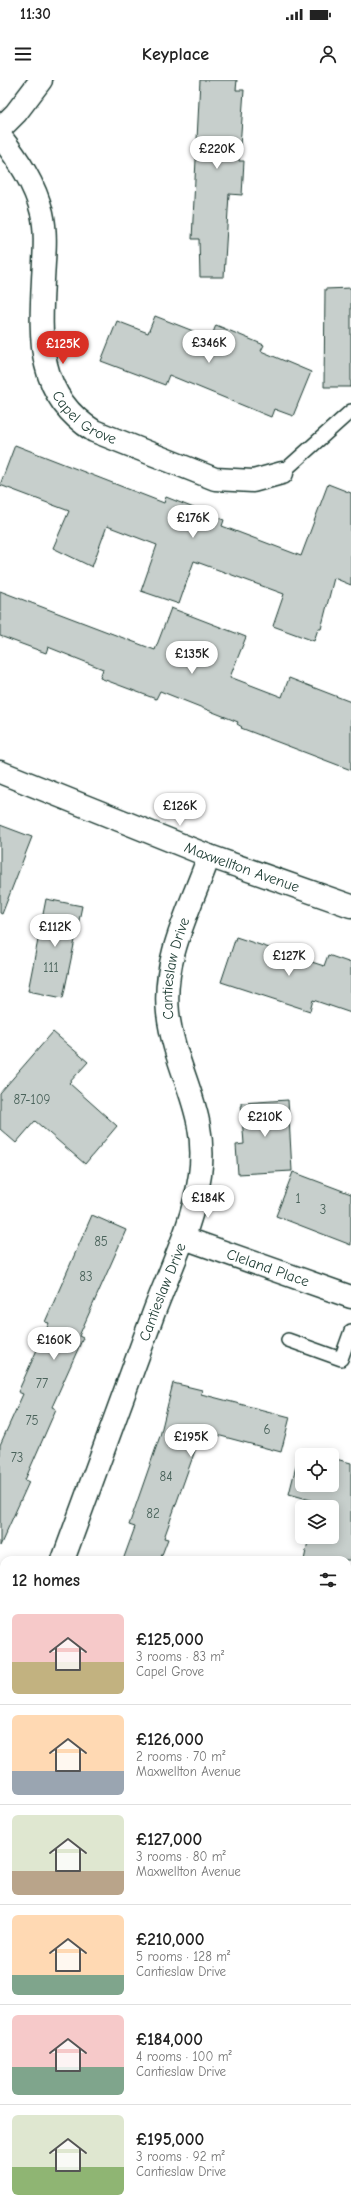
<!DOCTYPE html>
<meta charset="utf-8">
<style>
body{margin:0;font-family:"Comic Neue",sans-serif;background:#f2f2f2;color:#222;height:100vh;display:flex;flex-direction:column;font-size:15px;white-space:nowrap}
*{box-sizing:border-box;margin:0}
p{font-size:13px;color:#767676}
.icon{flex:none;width:22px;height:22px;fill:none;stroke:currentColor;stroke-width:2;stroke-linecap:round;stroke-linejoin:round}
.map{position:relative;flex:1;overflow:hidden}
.drawer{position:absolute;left:0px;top:1476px;width:351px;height:656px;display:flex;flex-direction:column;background:#fff;border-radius:12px 12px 0 0;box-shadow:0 2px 10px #0003}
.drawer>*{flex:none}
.fabs{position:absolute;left:295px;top:1368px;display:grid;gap:8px}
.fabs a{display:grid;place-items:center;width:44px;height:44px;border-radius:6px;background:#fff;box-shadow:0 2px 10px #0003;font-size:20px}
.price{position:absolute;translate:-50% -34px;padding:0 9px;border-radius:14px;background:#fff;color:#222;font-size:13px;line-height:26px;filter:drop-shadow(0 1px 2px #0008)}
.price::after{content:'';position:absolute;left:50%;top:24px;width:12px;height:9px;margin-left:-6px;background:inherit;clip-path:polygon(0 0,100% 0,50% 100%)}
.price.on{background:#d93025;color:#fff}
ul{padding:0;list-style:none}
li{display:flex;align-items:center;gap:12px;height:100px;padding:0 12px}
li+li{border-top:1px solid #e0e0e0}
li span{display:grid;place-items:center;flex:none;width:112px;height:80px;border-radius:6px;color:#555}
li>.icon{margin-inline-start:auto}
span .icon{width:48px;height:48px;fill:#fffc;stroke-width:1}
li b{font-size:17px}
h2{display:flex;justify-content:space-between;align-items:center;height:48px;padding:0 12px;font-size:17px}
.status{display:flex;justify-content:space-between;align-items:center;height:28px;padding:0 20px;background:#fff;direction:ltr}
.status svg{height:11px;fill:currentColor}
header{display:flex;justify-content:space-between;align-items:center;height:52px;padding:0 12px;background:#fff;font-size:18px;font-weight:600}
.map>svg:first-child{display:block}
.green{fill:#dee3e2;stroke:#7e908b}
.building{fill:#c7cfcc;stroke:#1f3d34}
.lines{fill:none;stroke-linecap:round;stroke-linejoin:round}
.lane-casing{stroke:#1f3d34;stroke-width:16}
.street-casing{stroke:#1f3d34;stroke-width:25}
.highway-casing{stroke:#1f3d34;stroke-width:25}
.lane{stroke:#fff;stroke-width:13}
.street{stroke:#fff;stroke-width:22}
.highway{stroke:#fff;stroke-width:22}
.labels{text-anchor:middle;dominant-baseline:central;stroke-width:4;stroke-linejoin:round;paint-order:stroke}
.number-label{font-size:13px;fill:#49625a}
.street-label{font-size:15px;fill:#1f3d34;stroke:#fff}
</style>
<div class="status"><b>11:30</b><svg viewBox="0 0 49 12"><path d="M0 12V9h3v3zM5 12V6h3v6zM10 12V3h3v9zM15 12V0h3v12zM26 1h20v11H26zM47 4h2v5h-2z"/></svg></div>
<header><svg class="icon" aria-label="menu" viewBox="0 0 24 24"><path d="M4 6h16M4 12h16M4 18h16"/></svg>Keyplace<svg class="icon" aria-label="person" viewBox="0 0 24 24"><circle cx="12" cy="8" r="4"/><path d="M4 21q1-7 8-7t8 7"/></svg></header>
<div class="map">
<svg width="351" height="2132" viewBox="0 0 351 2132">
<rect width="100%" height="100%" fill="#fff"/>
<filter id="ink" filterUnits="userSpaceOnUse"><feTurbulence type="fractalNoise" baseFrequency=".025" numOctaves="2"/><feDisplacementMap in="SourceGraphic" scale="8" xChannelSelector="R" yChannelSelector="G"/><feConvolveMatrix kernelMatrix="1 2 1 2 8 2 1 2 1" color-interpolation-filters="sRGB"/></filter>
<g filter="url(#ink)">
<path class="green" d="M347,1847H351V1908H347Z
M0,1871H4V1915H0Z
M347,2088H351V2132H0V2096H4V2128H347Z"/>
<path class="building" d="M200,0H237L236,10H244L239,81H244L242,115L229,114L224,197H200L199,159H192Z
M351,208V307H324L325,209Z
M155,236L211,258L216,245L264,265L261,271L311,292L293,336L274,329L271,337L169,295L165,305L101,281L117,241L148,253Z
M15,365L164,423L166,417L224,440L222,446L301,476L328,404L351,413V505L334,498L321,549H318L314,561L273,546L284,514L194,481L179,524L141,511L157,465L107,446L92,487L53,468L69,431L0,405Z
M0,511L155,570L171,528L246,557L230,597L282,617L289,598L351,622V690L241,648L242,647L237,644L238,642L160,611L156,619L100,598L103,589L48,567L46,573L0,556Z
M0,745L32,757L2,834L0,833Z
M46,819L82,826L63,918L28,911Z
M236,857L324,886L328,875L351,883V933L313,920L310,931L221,902Z
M53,952L88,982L69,1003L117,1046L85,1084L35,1041L16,1063L0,1049V1013Z
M288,1020L292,1091L238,1094L236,1065L244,1064L241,1023Z
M293,1092L351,1114V1165L276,1136Z
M92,1135L126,1150L79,1256L83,1258L52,1327L56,1329L25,1400L29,1402L0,1466V1365L23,1314L18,1312L49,1243L45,1242Z
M173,1303L202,1310L201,1314L290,1337L281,1372L202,1351L164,1458L168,1459L160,1480H123L135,1447L129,1445L160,1356Z
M300,1370L320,1375H302V1405H332V1378L351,1383V1480H304L309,1457H332V1427H317L318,1422L289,1414Z"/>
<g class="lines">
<g class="lane-casing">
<path id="lane" d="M282,393L351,331
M288,1260L341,1279L351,1251
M347,1526L351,1525"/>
</g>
<g class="street-casing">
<g id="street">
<path d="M0,49L16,33L41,0"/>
<path id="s1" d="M0,56C18,79 35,104 42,133C47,155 44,177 43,200C40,259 37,316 94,351L215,399L253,401L282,393"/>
<path id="s2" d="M0,692L209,776L351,826"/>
<path id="s3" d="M184,1158L351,1217"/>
<path id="s4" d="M63,1480C93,1397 124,1315 154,1232C171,1187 193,1144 200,1095C209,1031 175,993 168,933C162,878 191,827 209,776"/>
<path d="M0,1567L4,1564"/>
<path d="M347,1835H351"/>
<path d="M0,1860H4"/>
</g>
</g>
<g class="highway-casing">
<path id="highway" d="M347,1972H351
M0,1976H4
M347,2024H351
M0,2028H4"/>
</g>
<use href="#lane" class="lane"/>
<use href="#street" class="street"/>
<use href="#highway" class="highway"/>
</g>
</g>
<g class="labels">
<g class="number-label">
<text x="51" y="887">111</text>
<text x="32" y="1019">87-109</text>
<text x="298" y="1118">1</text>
<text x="323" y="1129">3</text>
<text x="101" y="1161">85</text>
<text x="86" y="1196">83</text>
<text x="42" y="1303">77</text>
<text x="32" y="1340">75</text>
<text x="267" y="1349">6</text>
<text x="17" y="1377">73</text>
<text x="166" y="1396">84</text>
<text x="153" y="1433">82</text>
</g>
<g class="street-label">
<text stroke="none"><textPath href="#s1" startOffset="309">Capel Grove</textPath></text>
<text stroke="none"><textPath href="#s2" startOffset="260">Maxwellton Avenue</textPath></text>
<text stroke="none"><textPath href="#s4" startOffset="621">Cantieslaw Drive</textPath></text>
<text stroke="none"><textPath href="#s3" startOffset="89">Cleland Place</textPath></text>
<text stroke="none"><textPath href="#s4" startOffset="286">Cantieslaw Drive</textPath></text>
</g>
</g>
</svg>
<div class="fabs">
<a><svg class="icon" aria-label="locate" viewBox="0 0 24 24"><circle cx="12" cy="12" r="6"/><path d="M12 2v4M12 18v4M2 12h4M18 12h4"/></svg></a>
<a><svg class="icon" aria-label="layers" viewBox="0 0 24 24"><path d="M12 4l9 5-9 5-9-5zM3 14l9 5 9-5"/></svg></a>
</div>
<b class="price" style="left:217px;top:90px">£220K</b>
<b class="price" style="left:209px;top:284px">£346K</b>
<b class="price on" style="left:63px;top:285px">£125K</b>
<b class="price" style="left:193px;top:459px">£176K</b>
<b class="price" style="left:192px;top:595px">£135K</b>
<b class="price" style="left:180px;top:747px">£126K</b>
<b class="price" style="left:55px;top:868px">£112K</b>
<b class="price" style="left:289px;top:897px">£127K</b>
<b class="price" style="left:265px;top:1058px">£210K</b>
<b class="price" style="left:208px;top:1139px">£184K</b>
<b class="price" style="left:54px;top:1281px">£160K</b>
<b class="price" style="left:191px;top:1378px">£195K</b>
<section class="drawer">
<h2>12 homes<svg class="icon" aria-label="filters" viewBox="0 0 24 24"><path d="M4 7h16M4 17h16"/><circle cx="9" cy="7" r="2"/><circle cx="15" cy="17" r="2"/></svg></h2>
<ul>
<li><span style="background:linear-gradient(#f6c9c9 60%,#c2b280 0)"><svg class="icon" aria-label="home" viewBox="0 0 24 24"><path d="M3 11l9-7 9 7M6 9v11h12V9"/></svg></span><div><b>£125,000</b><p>3 rooms · 83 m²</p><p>Capel Grove</p></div></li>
<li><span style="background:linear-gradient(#ffd9b3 70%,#9aa5b1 0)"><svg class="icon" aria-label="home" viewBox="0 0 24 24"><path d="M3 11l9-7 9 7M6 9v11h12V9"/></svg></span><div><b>£126,000</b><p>2 rooms · 70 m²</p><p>Maxwellton Avenue</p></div></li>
<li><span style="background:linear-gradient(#dfe7d0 70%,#b9a48a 0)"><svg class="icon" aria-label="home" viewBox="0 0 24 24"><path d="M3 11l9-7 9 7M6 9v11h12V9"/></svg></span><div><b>£127,000</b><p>3 rooms · 80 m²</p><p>Maxwellton Avenue</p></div></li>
<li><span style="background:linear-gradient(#ffd9b3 75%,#7fa58c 0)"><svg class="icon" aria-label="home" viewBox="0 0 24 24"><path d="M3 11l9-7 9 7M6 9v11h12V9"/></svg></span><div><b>£210,000</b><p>5 rooms · 128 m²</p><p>Cantieslaw Drive</p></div></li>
<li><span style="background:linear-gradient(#f6c9c9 65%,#7fa58c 0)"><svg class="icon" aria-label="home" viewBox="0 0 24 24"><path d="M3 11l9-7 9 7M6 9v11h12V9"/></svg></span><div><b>£184,000</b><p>4 rooms · 100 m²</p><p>Cantieslaw Drive</p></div></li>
<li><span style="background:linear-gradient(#dfe7d0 65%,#8fb573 0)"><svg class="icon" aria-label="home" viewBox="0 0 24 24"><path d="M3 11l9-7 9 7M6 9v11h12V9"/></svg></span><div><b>£195,000</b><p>3 rooms · 92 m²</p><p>Cantieslaw Drive</p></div></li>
</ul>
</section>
</div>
